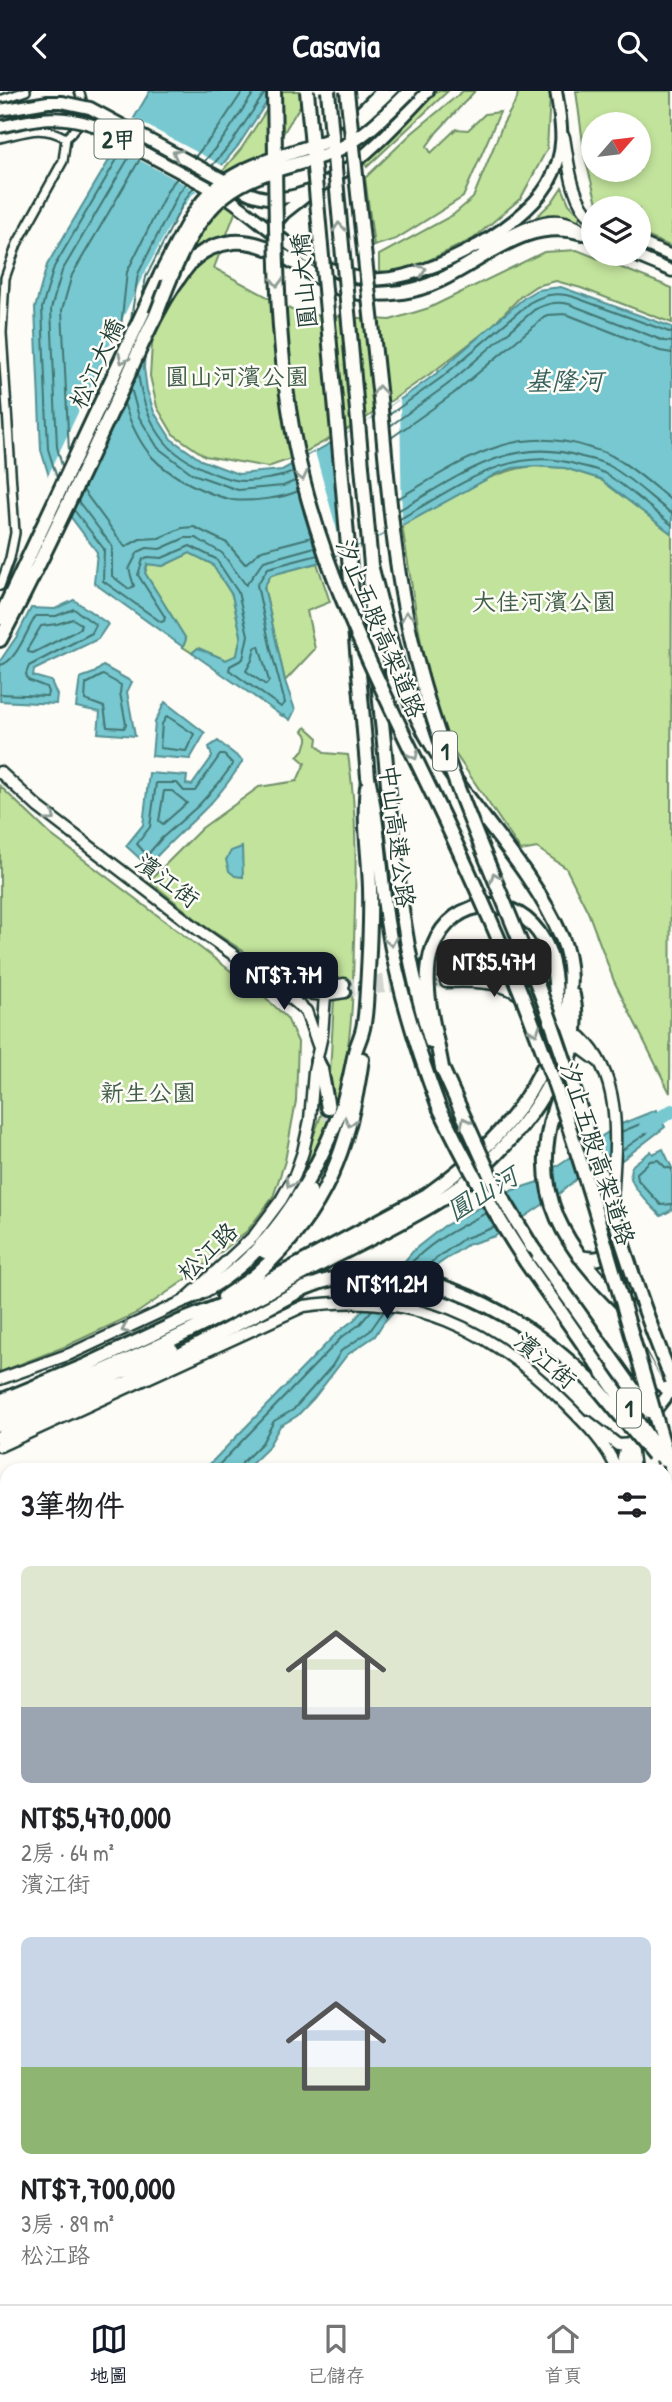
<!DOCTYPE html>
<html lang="zh-TW">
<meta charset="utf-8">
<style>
body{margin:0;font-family:"Patrick Hand","LXGW WenKai TC",sans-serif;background:#f2f2f2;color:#202124;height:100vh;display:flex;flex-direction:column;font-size:26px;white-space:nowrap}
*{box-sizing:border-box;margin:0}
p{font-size:23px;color:#757577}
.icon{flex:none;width:38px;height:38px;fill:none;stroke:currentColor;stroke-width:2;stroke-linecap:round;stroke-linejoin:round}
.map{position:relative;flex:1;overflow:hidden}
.drawer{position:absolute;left:0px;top:1372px;width:672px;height:842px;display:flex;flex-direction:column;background:#fff;border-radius:21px 21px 0 0;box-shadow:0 4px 10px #0003}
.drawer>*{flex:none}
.needle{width:46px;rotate:62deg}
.fabs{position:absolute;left:581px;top:21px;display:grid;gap:14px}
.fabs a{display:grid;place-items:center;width:70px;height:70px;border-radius:50%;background:#fff;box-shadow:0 4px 10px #0003;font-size:35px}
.price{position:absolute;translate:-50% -60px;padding:0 16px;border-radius:14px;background:#111827;color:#fff;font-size:23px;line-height:46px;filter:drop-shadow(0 2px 4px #0008)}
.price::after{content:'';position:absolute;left:50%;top:42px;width:21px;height:16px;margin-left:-10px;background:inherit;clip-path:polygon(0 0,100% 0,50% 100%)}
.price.on{background:#222;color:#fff}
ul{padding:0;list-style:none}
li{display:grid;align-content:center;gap:14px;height:371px;padding:0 21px}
li span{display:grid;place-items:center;height:217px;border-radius:10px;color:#555}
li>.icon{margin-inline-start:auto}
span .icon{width:126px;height:126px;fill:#fffc;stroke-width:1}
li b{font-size:30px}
h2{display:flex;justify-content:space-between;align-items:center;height:84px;padding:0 21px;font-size:30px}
header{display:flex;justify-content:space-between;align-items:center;height:91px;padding:0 21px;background:#111827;color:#fff;font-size:32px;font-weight:800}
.tabs{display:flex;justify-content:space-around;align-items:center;height:98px;border-top:2px solid #e0e0e0;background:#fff;font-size:19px;color:#757577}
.tabs a{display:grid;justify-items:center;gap:4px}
.tabs .on{color:#111827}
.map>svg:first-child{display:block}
.green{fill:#c2e39c;stroke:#709068;stroke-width:2;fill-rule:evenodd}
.water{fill:#77c8d0;stroke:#549092;stroke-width:2}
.pier{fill:#fdfcf7}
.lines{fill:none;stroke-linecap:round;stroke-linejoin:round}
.shore{stroke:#427572;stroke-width:2}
.river{stroke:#77c8d0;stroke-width:14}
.taxiway{stroke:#8e9c96;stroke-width:23}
.runway{stroke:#8e9c96;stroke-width:56}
.secondary-tunnel{stroke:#d1d6d0;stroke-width:10;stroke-dasharray:10 5;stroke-linecap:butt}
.highway-tunnel{stroke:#d1d6d0;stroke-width:12;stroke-dasharray:12 6;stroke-linecap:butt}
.street-casing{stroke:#1f3d34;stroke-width:12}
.secondary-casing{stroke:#1f3d34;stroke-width:15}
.primary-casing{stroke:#1f3d34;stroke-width:16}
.highway-casing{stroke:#1f3d34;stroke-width:18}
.street{stroke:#fdfcf7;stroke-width:7}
.secondary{stroke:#fdfcf7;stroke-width:10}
.primary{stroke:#fdfcf7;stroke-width:10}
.highway{stroke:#fdfcf7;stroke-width:12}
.primary-bridge-casing{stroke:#1f3d34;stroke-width:16;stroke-linecap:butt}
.highway-bridge-casing{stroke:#1f3d34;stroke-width:18;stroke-linecap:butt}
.primary-bridge{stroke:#fdfcf7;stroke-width:10}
.highway-bridge{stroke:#fdfcf7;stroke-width:12}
.oneway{stroke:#8e9c96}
.labels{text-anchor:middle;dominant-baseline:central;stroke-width:5;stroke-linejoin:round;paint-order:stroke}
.shield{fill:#fdfcf7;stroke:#62766e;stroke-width:2}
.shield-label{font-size:23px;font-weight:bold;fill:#1f3d34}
.street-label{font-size:24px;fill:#1f3d34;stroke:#fdfcf7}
.park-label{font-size:24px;fill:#405e49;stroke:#fdfcf7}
.water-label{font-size:26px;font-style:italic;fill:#35605b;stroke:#fdfcf7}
</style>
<header><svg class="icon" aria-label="back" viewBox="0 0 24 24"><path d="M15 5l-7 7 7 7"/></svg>Casavia<svg class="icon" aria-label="search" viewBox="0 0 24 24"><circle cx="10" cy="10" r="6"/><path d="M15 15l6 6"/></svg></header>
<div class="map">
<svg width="672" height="2213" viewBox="0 0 672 2213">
<rect width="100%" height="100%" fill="#fdfcf7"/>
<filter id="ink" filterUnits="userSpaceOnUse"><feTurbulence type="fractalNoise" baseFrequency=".0143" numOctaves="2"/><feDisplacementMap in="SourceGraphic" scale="14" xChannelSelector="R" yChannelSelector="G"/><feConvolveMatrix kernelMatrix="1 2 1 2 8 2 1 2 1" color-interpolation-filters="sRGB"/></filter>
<g filter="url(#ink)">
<path class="green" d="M279,0H309L235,122L214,177L299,223L390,229L429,217L544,161L577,159L672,197V232L581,197L556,190L536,195L521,205L491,236L437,278L359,332L296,366L268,376L205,365L173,343L157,316L150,285L156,190L194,113L241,58Z
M437,0H448L367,76L365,73Z
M463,0H475L437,41L427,55L431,62L456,38L468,39L485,23L500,21L463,106L396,148L374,155L365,87L412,42Z
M518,0H549L550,4L547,58L521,107L473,148L400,183L379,180V164L453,124L473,107L503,33L517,8Z
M576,0H672V156L639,142V117H601L597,112L585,67ZM639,33V79H593V33Z
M562,96L569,113L580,124L578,131L551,126L533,129L552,111Z
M534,375L565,377L600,388L672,443L670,1002L614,890L588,821L566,777L537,757L521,760L450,655L429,601L402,435C443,412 486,380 534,375Z
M190,462L212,473L232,504L241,544L237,565L226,569L198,557L192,562L183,556L186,548L145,482L148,473L163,475Z
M317,472L330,511L307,520L315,558L285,590L264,495L271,484Z
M306,636L318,647L317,654L325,662L348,664C358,726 356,788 354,851C353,889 353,929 346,967C340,1006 324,1042 307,1078L305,1070L329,1001L335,890L259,870L206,836L149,790L202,737L259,696L297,690L305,672L297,665L304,659L308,646L303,640Z
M0,695L50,743L264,905L287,927L298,951L296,1010L285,1070L273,1106L247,1140L191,1185L137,1222L64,1256L0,1281Z
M665,1786L672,1800V2134L665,2119Z"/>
<path class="water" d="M150,0H274L238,55L192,110L152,189L146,234L144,277L147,299L154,321L171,348L201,369L238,383L282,379L362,335L380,323L437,282L525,206L537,199L561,196L672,236V443L600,388L565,377L534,375L513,377L496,383L396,438L317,472L271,484L264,496L285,590L295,619L290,629L283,624L282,625L192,562L198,557L226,569L237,564L241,544L232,504L212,473L190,462L163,475L147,473L145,482L186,548L183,556L94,492L97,461L55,405L41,359L35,217L47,174Z
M74,509L108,533L98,548L34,579L33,585L51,590L57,604L56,613L0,610V570L17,545L31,517L55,518Z
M103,575L132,591L127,601L135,645L98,642L100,621L76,616L80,587L94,582Z
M165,611L205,642L190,668L152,665L155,631Z
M218,650L243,670C231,688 218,706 202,721C184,739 165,755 148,775L126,755L143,734L149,682L187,685L186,693L192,694L212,666L209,656Z
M242,756L243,786L235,785L229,780L226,769L231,760Z
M656,1019L665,1036L618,1072L581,1084L560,1102L526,1125L495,1145L467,1154L427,1181L383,1232L375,1245L347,1264L314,1307L297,1325L280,1335L267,1358L245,1379H204L338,1241L355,1228L415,1158L444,1135L513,1099L538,1091L555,1076L619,1034Z
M663,1058L672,1077V1119L661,1125C651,1114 621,1089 633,1074C638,1069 646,1065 651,1060L653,1063Z"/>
<path class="pier" d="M131,26L225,76L195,112L156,190L150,234L65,425L52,407L46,389L139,193L168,138L192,104L197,100L113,55Z
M400,308L402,435L396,438L382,321Z
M380,323L393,439L345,460L335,350Z
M315,361L343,461L328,467L299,370Z"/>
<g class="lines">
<path class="shore" d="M195,66L217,39L243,0
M204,71L225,45L255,0
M212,75L232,51L266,0
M143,202L146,186L186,107L194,96
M131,228L138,183L178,103L186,92
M119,254L127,181L168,98L177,87
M138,281C141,307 149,331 165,351C178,368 215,385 235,389C249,392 281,387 293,381
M131,297L139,326L158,357L193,383L238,399L283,395L295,390
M124,312C130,331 139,351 152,366C169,385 208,404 233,409C249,411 285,407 298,400
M389,324L441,287L529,212C543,204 555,201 571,205L672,242
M390,335L447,294L534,219C545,213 555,210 569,213L664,250L672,251
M391,347L453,303L547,224L566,223L660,260L672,262
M69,361L62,219L72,184L140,68
M62,375L57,356L51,218L62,180L131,63
M57,387L48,358L42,217L54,176L123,58
M83,399L125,456L140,448L159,447L182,437L194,436L227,452L245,473L262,459L312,446
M397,408C461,372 510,332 587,356C595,359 604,360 612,365C633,376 653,395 672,410
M78,410L112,455V485L129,498L134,495L129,478L138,461L147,457L160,458L185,447H196L222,462L246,494L264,470L315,456
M74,419L104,458L103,490L161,531L164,530L165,526L138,484L143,468L148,466L162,467L190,455L216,468L238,501L248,544L243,568L230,575L229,579L281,616L285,612L271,559L257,494L268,477L318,464
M399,419C459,386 510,343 582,366C591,368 600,370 608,374C631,387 651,407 672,423
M400,428C456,397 511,352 578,374C586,376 596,378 604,382C627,395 651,418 672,434
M73,528L81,533L80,538L33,562L28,561V557L41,535L57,533Z
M259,555L269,590L266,594L246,580L252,569L255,557Z
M0,574C16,572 27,538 36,525H56L74,518L96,534L92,542L29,575L26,583L28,589L46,596L48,601L47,605L0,603
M103,584L121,594L120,602L126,633L124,637L107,636L104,616L85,609L86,593Z
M167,625L194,643L186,660L160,657L162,633Z
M220,664H224L233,673L218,693L198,715L162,747L149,762H145L137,753L150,736L156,692H177L184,700H195Z
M164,700H172L187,712L163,733L159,730Z
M621,1060L647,1042L655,1031L650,1029L621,1041
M672,1078L665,1076L658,1069L650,1070L637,1082L638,1089L661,1114L672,1113
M404,1179C431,1150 452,1140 486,1122
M418,1181L463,1148L495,1136
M214,1379L342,1246L359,1234L372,1219
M241,1379L242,1372L262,1352L274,1330L293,1319L332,1275L341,1260L370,1240L384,1220"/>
<path class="river" d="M646,1035L672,1020"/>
<path class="taxiway" d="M518,2207L519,2213"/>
<path class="runway" d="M665,2207L668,2213"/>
<path class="secondary-tunnel" d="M344,893L447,882
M345,901L446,891"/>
<path class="highway-tunnel" d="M320,1082L330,1045L328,1017"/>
<g class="street-casing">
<path id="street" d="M0,9L26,0
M0,47C26,41 41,33 66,47
M66,47C80,36 87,17 79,0
M0,495L10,467L15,442L2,242L5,187L17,153L63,70L66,47
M0,1624L7,1638
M0,1747L7,1744
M0,1870L7,1884
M0,1905L7,1902
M0,2038L7,2034"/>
</g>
<g class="secondary-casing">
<path id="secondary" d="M564,46C569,75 571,108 593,129
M639,151L672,165
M476,155C508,155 541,116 575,135C582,138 586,144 593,147
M631,163L672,180
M0,681L38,716L200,840L258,881L296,901L325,904L345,901
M447,882C485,880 515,886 544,912
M270,890L306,920L318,954
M446,891C489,889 511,892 544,922
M581,946C625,988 615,1055 612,1111C612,1128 609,1143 612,1160
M579,956L598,970
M618,1149L624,1200
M628,1215L664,1282
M641,1263L658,1292L670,1301
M0,1288L70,1263L184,1210L254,1145L281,1109L295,1084L303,1061L310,1029L314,980L322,944L325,904L329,896L344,893
M587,1330L618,1354L631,1353
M631,1353L634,1379
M0,1355L304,1215C411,1199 490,1237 564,1311C584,1331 607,1353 617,1379
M624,1379L623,1366L625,1359L670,1301L669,1296
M665,1433L672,1444
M0,1449L7,1463
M665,1461L672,1472
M0,1482L7,1496
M368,2207L372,2213
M383,2207L386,2213"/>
</g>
<g class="primary-casing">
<path id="primary" d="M237,96C305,140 385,45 428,0
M228,107C269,135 309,178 359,187C414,198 520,140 548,93C567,60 562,35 556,0
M273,135L284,122L308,103"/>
</g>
<g class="highway-casing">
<path id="highway" d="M350,33L383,0
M327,50L364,31L397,0
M341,375L368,686C379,733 380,782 387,830C397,895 416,955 439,1016
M362,375L371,474L370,507C376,569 382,631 388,693C396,781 405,867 431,951
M0,527L161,183
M0,549C42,471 78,391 116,311C138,264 157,211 191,171C202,159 218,153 233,151C272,148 301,180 334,195C354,204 380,204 402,201C467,193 512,121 583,142
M573,904C582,945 566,979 554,1018C528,1104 566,1158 625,1215
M317,970L321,978L328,1017
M532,1156L604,1257
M265,1161L292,1130L310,1100
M580,1166C595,1169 604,1170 611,1154
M526,1171L584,1254
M224,1206C235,1198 248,1191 259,1181C326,1121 350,1055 362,968
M187,1208C262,1178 314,1090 341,1018C348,999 351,980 355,961C357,954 360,948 362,941C366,928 366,912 367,898C369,865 371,830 370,797C369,763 363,729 367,696
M0,1310L87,1274L181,1230L227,1212L427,1104C473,1071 513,1035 539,984C545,974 551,962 553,950C558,922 558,875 544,850C518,801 453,803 433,856C419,894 436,940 442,977
M0,1323C35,1305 72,1294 108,1278C185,1244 260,1206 334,1166C367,1149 400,1133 432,1114C482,1085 536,1028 558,974C564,960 565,941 567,926C570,899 573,873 562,847C532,777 475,723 435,659C399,603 388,537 371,474
M0,1334L172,1259
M0,1346L46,1324L127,1292L305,1197C402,1156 512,1217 582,1282"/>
</g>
<use href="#street" class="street"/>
<use href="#secondary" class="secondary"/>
<use href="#primary" class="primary"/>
<use href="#highway" class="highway"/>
<g class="primary-bridge-casing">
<path id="primary-bridge" d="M0,19L48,11H62L90,17L231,93
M0,36C35,28 57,22 93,34L219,102"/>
</g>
<g class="highway-bridge-casing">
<path id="highway-bridge" d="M274,0C277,131 271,264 304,392C329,490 372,578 416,669C449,737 481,805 510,875C578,1039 621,1212 672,1382
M307,0L341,375
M328,0L362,375
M347,0C358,103 369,205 380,308C388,394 394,483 416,567C446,687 502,798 545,914C591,1038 621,1167 672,1289
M161,183C172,163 182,140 195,121C223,77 281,66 327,50
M156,224C172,183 189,133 225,104C254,80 295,76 330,62C362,49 385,25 410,0
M442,977L494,1093L532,1156
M439,1016C465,1070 493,1121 526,1171
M584,1254L664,1369
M604,1257L649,1320
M582,1282L596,1295L653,1364"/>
</g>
<use href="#primary-bridge" class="primary-bridge"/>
<use href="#highway-bridge" class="highway-bridge"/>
</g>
<defs><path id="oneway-chevron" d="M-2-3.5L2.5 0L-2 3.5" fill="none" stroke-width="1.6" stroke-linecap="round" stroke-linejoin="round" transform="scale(1.75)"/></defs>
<g class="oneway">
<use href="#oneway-chevron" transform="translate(177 63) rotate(-151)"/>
<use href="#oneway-chevron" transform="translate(339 136) rotate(-95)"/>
<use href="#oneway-chevron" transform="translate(422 179) rotate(-20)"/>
<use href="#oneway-chevron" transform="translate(277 191) rotate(89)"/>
<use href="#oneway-chevron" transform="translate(123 268) rotate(115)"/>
<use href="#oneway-chevron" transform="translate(379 299) rotate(-96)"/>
<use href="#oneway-chevron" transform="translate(302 385) rotate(77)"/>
<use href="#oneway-chevron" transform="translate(407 525) rotate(-101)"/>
<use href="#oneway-chevron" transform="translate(414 664) rotate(64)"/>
<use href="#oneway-chevron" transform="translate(51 726) rotate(37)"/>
<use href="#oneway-chevron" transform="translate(495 786) rotate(-112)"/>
<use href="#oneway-chevron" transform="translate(391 851) rotate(79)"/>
<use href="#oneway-chevron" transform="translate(535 940) rotate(69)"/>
<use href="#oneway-chevron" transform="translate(350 1031) rotate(104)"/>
<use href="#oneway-chevron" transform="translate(465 1031) rotate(-115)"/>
<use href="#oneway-chevron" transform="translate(290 1092) rotate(117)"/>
<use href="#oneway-chevron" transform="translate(126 1238) rotate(156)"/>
</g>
</g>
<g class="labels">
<g class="shield">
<rect x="94.5" y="28.5" width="49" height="39" rx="5"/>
<rect x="433" y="640.5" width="24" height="39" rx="5"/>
<rect x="617" y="1297.5" width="24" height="39" rx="5"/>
</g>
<g class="shield-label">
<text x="119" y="48">2甲</text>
<text x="445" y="660">1</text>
<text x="629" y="1317">1</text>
</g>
<g class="street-label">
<text transform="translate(303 190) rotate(-95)">圓山大橋</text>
<text transform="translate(96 272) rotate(-65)">松江大橋</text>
<text transform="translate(381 537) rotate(67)">汐止五股高架道路</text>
<text transform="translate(398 745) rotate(83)">中山高速公路</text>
<text transform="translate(168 789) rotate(37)">濱江街</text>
<text transform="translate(598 1062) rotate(72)">汐止五股高架道路</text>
<text transform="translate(207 1160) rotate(-44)">松江路</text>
<text transform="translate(546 1269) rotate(40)">濱江街</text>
</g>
<g class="park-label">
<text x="237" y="285">圓山河濱公園</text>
<text x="544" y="510">大佳河濱公園</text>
<text x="148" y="1001">新生公園</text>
</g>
<g class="water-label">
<text x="564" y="289">基隆河</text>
<text transform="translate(482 1102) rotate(-31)">圓山河</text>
</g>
</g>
</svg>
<div class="fabs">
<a><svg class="needle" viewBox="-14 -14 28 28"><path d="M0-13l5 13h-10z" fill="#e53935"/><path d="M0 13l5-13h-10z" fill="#757577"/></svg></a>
<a><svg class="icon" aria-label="layers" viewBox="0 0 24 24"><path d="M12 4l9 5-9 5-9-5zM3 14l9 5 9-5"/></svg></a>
</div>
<b class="price on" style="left:494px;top:908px">NT$5.47M</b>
<b class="price" style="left:284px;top:921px">NT$7.7M</b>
<b class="price" style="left:387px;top:1230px">NT$11.2M</b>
<section class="drawer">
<h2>3筆物件<svg class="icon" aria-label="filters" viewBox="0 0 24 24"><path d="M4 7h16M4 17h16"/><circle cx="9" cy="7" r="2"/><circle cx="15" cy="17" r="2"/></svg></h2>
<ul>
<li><span style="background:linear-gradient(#dfe7d0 65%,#9aa5b1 0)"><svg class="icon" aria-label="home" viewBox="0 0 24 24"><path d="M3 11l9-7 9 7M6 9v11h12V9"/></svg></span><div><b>NT$5,470,000</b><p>2房 · 64 m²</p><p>濱江街</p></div></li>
<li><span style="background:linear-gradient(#c9d6e8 60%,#8fb573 0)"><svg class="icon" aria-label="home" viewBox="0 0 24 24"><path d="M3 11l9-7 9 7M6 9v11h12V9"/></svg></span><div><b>NT$7,700,000</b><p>3房 · 89 m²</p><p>松江路</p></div></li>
</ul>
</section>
</div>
<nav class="tabs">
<a class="on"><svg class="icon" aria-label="map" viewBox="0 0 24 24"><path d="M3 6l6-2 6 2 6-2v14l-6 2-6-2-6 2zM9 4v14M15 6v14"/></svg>地圖</a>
<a><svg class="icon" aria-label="saved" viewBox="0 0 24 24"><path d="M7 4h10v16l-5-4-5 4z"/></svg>已儲存</a>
<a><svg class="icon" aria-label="home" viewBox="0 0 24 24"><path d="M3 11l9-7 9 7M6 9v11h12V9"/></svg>首頁</a>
</nav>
